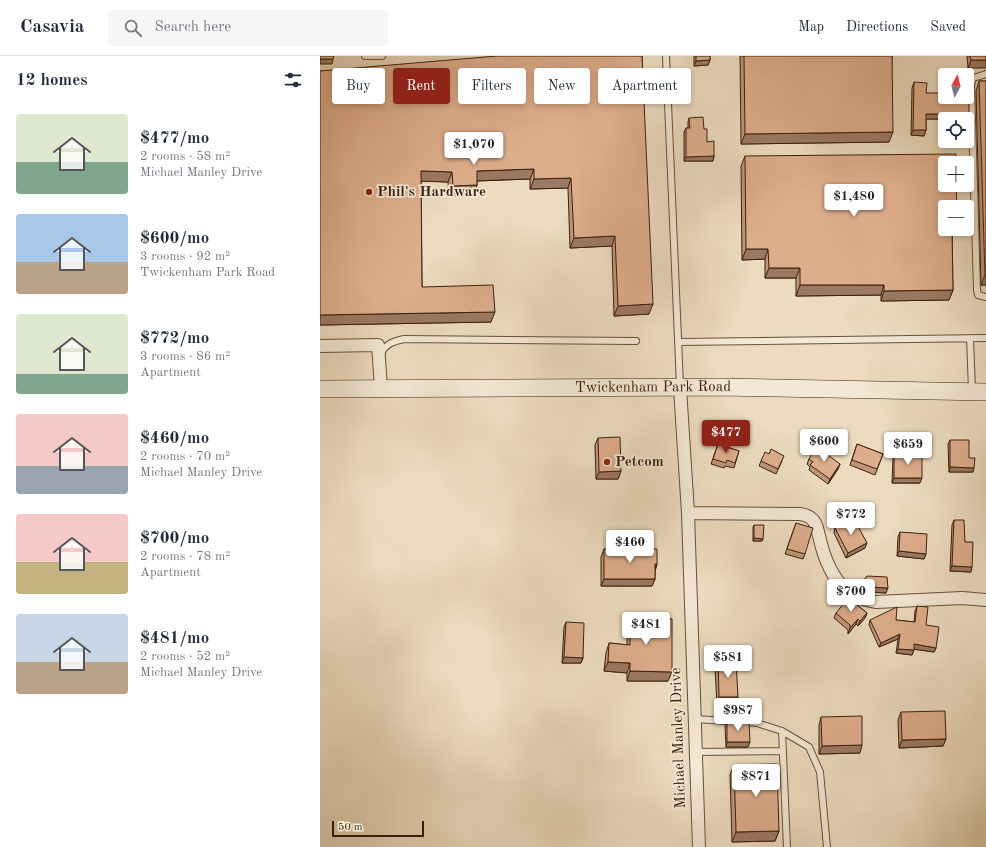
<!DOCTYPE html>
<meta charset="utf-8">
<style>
body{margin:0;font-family:"Old Standard TT",serif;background:#f6f6f7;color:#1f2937;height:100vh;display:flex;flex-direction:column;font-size:15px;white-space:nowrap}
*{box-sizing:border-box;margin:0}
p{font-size:13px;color:#747a83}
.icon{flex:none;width:22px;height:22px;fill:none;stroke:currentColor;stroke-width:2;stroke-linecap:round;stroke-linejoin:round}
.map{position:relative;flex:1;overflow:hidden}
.drawer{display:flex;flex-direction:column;background:#fff;width:320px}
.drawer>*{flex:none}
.banner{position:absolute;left:12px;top:12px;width:380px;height:36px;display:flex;gap:8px}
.needle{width:26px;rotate:7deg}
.fabs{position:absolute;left:618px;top:12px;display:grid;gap:8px}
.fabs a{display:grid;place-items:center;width:36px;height:36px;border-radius:4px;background:#fff;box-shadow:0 2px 6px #0003;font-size:20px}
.scale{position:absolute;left:12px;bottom:10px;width:92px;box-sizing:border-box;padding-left:4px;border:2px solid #3a210c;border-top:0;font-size:11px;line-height:14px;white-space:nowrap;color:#3a210c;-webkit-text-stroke:3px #f3e8d5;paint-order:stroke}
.price{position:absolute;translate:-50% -34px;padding:0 9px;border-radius:4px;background:#fff;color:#222;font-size:13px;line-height:26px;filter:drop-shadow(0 1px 2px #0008)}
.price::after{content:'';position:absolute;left:50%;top:24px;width:12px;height:9px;margin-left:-6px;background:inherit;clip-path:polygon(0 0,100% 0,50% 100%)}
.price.current{background:#8f2418;color:#fff}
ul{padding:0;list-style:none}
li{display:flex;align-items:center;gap:12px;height:100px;padding:0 16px}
li span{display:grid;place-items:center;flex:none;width:112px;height:80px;border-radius:4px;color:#555}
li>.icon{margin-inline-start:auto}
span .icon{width:48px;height:48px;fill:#fffc;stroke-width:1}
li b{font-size:17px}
h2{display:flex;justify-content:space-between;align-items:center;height:48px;padding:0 16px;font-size:17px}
.pill{padding:0 14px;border-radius:4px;background:#fff;box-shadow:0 2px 6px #0003;font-size:14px;line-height:36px}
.pill.current{background:#8f2418;color:#fff}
header{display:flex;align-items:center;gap:24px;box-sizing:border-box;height:56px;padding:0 20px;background:#fff;border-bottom:1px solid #e0e1e3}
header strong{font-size:19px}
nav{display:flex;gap:22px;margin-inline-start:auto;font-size:14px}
.search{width:280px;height:36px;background:#f6f6f7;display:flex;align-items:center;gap:10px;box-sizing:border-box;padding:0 14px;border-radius:4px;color:#747a83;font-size:15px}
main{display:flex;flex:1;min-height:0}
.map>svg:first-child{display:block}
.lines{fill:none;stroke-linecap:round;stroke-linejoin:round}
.service-casing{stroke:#665039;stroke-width:8}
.minor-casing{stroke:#665039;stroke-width:14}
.secondary-casing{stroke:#3a210c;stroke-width:18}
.service{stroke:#f3e8d5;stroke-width:6}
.minor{stroke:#f3e8d5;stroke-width:12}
.secondary{stroke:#f3e8d5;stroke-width:17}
.wall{fill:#bf9578;stroke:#3a210c}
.shaded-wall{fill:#9b7962;stroke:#3a210c}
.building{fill:#dead8c;stroke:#3a210c}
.poi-dot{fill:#8f2418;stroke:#f3e8d5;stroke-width:1.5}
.labels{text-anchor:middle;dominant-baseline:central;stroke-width:3.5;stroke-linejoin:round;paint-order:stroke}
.poi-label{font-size:15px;font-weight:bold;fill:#3a210c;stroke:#f3e8d5;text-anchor:start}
.street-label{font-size:15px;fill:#3a210c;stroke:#f3e8d5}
</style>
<header>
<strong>Casavia</strong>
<div class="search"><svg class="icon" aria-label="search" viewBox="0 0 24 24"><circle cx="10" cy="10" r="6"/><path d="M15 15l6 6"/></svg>Search here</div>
<nav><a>Map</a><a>Directions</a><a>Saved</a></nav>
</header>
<main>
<section class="drawer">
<h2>12 homes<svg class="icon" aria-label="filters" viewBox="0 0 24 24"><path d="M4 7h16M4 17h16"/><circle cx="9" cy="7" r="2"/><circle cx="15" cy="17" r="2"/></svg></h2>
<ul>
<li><span style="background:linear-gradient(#dfe7d0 60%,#7fa58c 0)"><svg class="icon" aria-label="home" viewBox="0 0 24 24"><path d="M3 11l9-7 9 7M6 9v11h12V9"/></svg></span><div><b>$477/mo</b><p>2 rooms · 58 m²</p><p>Michael Manley Drive</p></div></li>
<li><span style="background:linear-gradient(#a9c7e8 60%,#b9a48a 0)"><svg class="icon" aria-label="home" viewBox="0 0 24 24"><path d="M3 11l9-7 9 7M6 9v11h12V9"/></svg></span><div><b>$600/mo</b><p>3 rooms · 92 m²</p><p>Twickenham Park Road</p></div></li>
<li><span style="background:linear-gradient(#dfe7d0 75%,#7fa58c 0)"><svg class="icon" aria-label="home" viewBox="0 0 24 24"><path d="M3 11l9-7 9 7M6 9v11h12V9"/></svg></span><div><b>$772/mo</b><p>3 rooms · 86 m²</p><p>Apartment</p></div></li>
<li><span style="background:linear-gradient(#f6c9c9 65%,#9aa5b1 0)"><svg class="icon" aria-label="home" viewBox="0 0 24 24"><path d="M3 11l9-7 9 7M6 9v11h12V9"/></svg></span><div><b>$460/mo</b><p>2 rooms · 70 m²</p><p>Michael Manley Drive</p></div></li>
<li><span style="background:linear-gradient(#f6c9c9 60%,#c2b280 0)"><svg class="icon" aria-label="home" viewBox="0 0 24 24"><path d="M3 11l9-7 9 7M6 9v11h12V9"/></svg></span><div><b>$700/mo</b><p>2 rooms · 78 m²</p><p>Apartment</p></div></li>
<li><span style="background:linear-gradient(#c9d6e8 60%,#b9a48a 0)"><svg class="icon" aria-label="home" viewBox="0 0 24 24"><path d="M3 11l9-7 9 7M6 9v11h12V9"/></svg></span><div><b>$481/mo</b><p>2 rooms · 52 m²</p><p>Michael Manley Drive</p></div></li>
</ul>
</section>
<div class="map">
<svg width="666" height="791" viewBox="0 0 666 791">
<rect width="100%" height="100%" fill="#ecdbbf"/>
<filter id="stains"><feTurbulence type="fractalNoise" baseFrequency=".005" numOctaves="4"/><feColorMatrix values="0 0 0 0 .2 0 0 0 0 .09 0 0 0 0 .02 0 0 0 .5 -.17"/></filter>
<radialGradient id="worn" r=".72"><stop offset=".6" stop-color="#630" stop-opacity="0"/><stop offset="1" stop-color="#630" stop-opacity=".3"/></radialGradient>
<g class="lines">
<g class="service-casing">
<path id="service" d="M45,0H62
M346,0L360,330
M666,18L653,22L651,28L657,234L658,239L666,241
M650,282L652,334
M358,286L666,282
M61,298C65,288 74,285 84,283L316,285
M375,663L437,667L462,675L489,691L500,716L507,791
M462,675L467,791
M376,696L463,695"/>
</g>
<g class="minor-casing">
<path id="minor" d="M0,290L58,289L61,332
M360,332L368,457L379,791
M368,457L480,458C487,459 492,461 495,467C498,473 499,481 501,488C506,507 515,528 533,539C539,543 549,544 556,546L642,542L666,544"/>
</g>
<g class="secondary-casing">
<g id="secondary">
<path id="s1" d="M0,333L398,331L666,336"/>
</g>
</g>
<use href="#service" class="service"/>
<use href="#minor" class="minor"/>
<use href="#secondary" class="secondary"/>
</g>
<path class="wall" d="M322,0L329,258L294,260L292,190L250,192L248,132L210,133V123L157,125V129L154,139L129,140L128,126L101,125L102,231L171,266L0,269V15Z
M374,0H390V4L388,9L374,10Z
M420,0H572L569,86L421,88Z
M647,0H666L648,12Z
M659,25H666V229H661L656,35Z
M594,26L606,37L648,63H606V74L604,80L591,79L592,32Z
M369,62L384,73L387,86L394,100L393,105H364V76L366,72H368V66Z
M425,100L632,173L633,234L629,244L561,245V239L476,240V222H445V203L422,204L421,110Z
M278,382L301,415L298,423H276L275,389Z
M630,384L649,402L653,416H629L628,388Z
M398,388L419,395L414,412L405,410L404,412L391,408Z
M537,388L563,398L555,419L530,409Z
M574,398L600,427H572L573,403Z
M489,403L520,408L518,413L508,428L489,414L490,411L487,408Z
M441,405H462L456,418L439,410Z
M634,464L645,486L651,516L630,515L632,469Z
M476,467L485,498L483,503L465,498Z
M434,469L443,483L442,485H433V471Z
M515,472L545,492L526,502L514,477Z
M580,476L606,498L604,503L577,500L578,481Z
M284,493L337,508L335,515V523L332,530H281V501Z
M540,528L566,537L546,536L538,533Z
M532,545L547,557L545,562L538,570L536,568L528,578V574L514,562L516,557L530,552Z
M597,550L616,592L614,596L594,593L592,599L576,597L578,583L559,591L549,569L550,564H576L594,566L595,555Z
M310,562L348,625H307V617L284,615L286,597L289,587L307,589V572Z
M246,566L263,602L261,607H242L244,571Z
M398,604L415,648L397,649L395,612Z
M581,656L626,683L623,690L579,692L578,664Z
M501,661L540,697L499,698V669Z
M407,666L428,691H406L405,671Z
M414,709L459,775L455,785L412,786L410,719Z"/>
<path class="shaded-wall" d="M0,3H13L12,8H0Z
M390,4L388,9L374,10L376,5Z
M651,4H666V12H648Z
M606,58H649L648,63H604Z
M593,74H606L604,80L591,79Z
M573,76L569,86L421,88L425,78Z
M394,100L393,105H364L366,101Z
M214,113L210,123L153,125L157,115Z
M101,115L132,116L128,126L97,125Z
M251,122L248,132L210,133L214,123Z
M157,129L154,139L129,140L133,130Z
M295,180L292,190L250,192L254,182Z
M426,193H448L445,203L422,204Z
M449,212H480L476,222H445Z
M665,219H666V229H661Z
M480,229H564L561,239L476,240Z
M633,234L629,244L561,245L564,235Z
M333,248L329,258L294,260L298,250Z
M175,256L171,266L0,269V259Z
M520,408L518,413L508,428L510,423Z
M630,411L654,412L653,416H629Z
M301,415L298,423H276L279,416Z
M574,422H602L600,427H572Z
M434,482L443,483L442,485H433Z
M547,487L545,492L526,502L528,497Z
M579,495L606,498L604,503L577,500Z
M335,508H337L335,515Z
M632,510L652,511L651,516L630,515Z
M284,523H335L332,530H281Z
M547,531L568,532L566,537L546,536Z
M547,557L545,562L538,570L540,565Z
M538,563L536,568L528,578L530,572Z
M580,578L578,583L559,591L561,587Z
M594,588L616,592L614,596L592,593Z
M578,593L594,594L592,599L576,597Z
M244,601L263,602L261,607H242Z
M288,606L310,607L307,617L284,615Z
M310,615L352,616L348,625H307Z
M399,641H418L415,648L397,649Z
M626,683L623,690L579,692L582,684Z
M407,686H430L428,691H406Z
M542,689L540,697L499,698L502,690Z
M459,775L455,785L412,786L416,776Z"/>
<path class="building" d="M0,0H14L13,3H0Z
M177,0H322L333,248L298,250L295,180L254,182L251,122L214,123V113L157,115V129L133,130L132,116L101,115L102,231L173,229L175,256L0,259V15Z
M376,0H390V4L376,5Z
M424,0H572L573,76L425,78Z
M650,0H666V4H651Z
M659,25H666V219H665Z
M594,26L607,27L606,37H625V41H647V37H649V58H606V74H593Z
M383,61L384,73H387V86L394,85V100L366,101V72H370L369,62Z
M636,98V107H625V129H636L637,151H625V173H632L633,234L564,235V229H480V212H449L448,193H426L425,100Z
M300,381L301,415L279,416L278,382Z
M630,384H649V402H655L654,412L630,411Z
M398,388L419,395L415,407L407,404L406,407L393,403Z
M537,388L563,398L557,413L532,404Z
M497,391L520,408L510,423L490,409L493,406L489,403Z
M451,393L464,400L458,413L441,405L445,396L449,398Z
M574,398L602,399V422H574Z
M534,463L547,487L528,497L515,472Z
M634,464H644L645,486H653L652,511L632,510Z
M476,467L493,472L485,498L467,493Z
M434,469H444L443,483L434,482Z
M580,476L607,478L606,498L579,495Z
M284,493H337V508H335V523H284Z
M547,520L567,521L568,532L547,531L540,528Z
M532,545L547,557L540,565L538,563L530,572V569L516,557L525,546L531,554Z
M597,550L608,551L606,569L619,571L616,592L594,588V594L578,593L580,578L561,587L550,564L577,551L576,564L595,566Z
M310,562L352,563V616L310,615V607L288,606L289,587L310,589Z
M246,566L264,567L263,602L244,601Z
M398,604H416L418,641H399Z
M625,655L626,683L582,684L581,656Z
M542,660V689L502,690L501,661Z
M407,666H429L430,686H407Z
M457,708L459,775L416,776L414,709Z"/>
<g class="poi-dot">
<circle cx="49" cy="136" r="4"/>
<circle cx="287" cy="406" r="4"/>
</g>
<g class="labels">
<g class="poi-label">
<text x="57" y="136">Phil's Hardware</text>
<text x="295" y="406">Petcom</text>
</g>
<g class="street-label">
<text stroke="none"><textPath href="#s1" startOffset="333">Twickenham Park Road</textPath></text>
<text transform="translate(359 682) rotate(-92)">Michael Manley Drive</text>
</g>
</g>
<rect width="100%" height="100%" filter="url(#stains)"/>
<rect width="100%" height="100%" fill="url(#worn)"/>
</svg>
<div class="fabs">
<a><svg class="needle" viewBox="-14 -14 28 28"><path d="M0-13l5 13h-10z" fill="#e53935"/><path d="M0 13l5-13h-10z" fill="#747a83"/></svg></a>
<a><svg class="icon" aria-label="locate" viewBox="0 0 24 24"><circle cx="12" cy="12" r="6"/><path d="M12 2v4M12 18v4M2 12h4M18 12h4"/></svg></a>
<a>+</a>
<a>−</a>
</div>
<div class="scale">50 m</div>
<b class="price" style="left:154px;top:110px">$1,070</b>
<b class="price" style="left:534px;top:162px">$1,480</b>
<b class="price current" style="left:406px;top:398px">$477</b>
<b class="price" style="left:504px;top:407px">$600</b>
<b class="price" style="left:588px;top:410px">$659</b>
<b class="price" style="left:531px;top:480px">$772</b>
<b class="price" style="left:310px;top:508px">$460</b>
<b class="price" style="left:531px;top:557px">$700</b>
<b class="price" style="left:326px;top:590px">$481</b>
<b class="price" style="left:408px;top:623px">$581</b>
<b class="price" style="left:418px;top:676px">$987</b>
<b class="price" style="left:436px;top:742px">$871</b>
<div class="banner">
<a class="pill">Buy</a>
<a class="pill current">Rent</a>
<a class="pill">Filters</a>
<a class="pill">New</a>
<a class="pill">Apartment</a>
</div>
</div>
</main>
